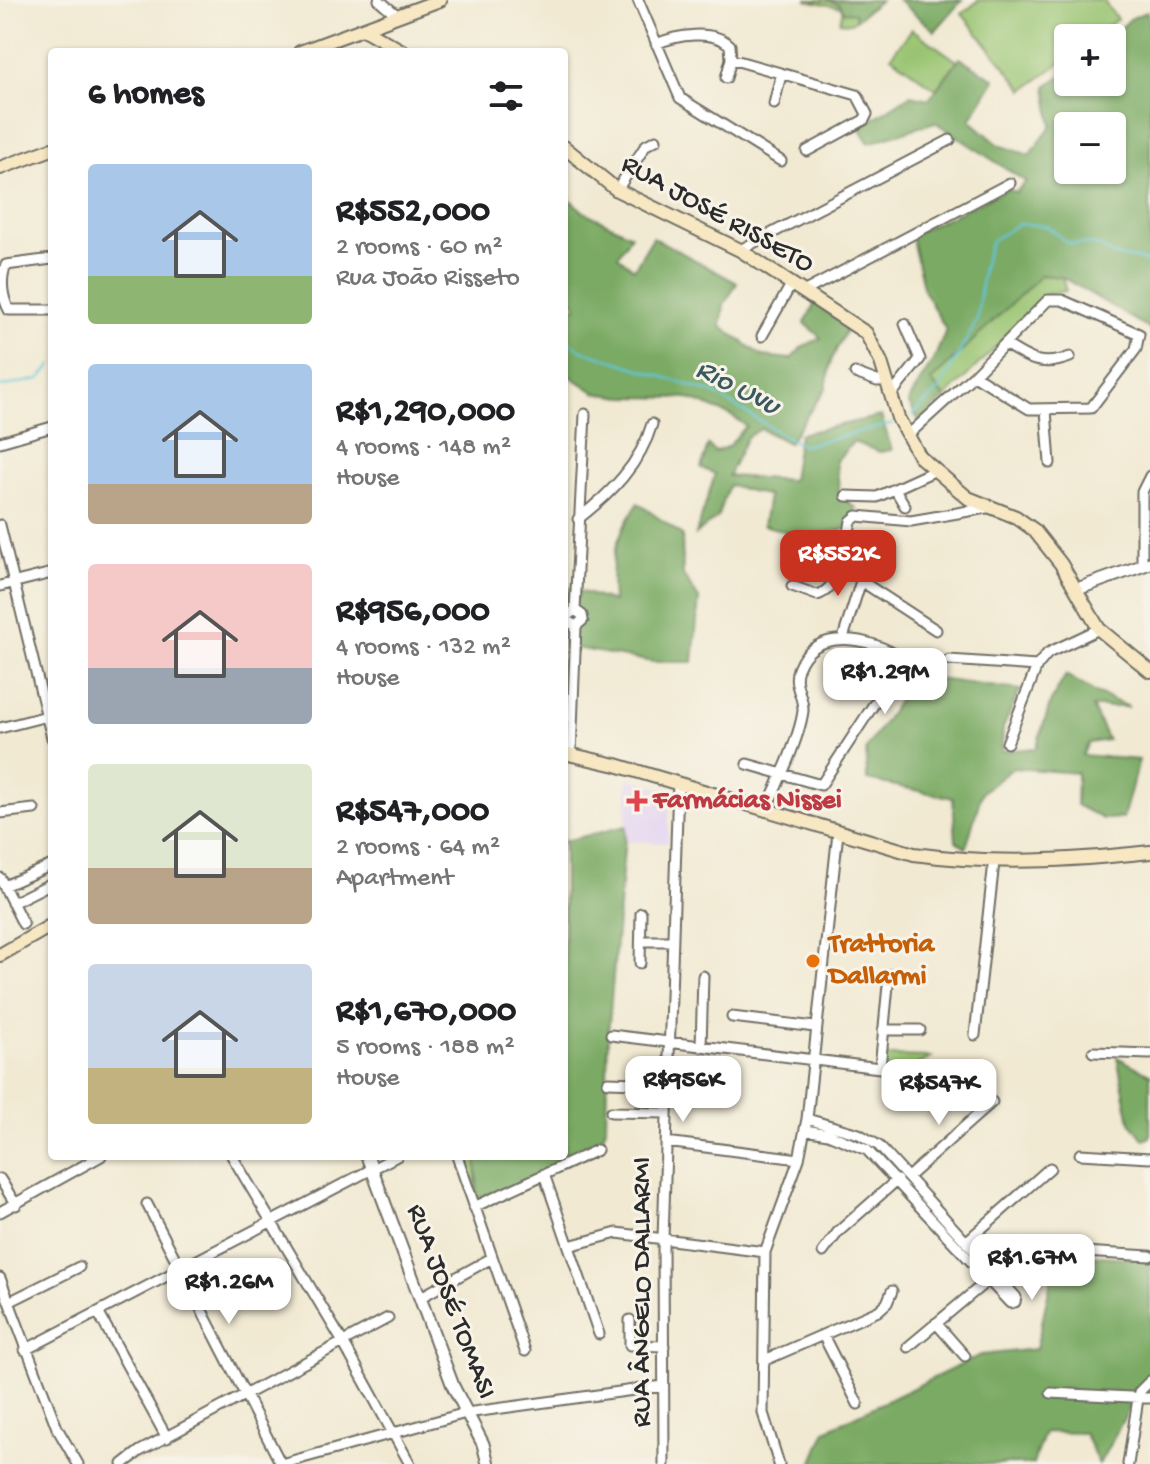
<!DOCTYPE html>
<meta charset="utf-8">
<style>
body{margin:0;font-family:"Gochi Hand",sans-serif;background:#f6f6f6;color:#202124;height:100vh;display:flex;flex-direction:column;font-size:30px;white-space:nowrap}
*{box-sizing:border-box;margin:0}
p{font-size:26px;color:#757577}
.icon{flex:none;width:44px;height:44px;fill:none;stroke:currentColor;stroke-width:2;stroke-linecap:round;stroke-linejoin:round}
.map{position:relative;flex:1;overflow:hidden}
.panel{position:absolute;left:48px;top:48px;width:520px;height:1112px;display:flex;flex-direction:column;background:#fff;border-radius:8px;box-shadow:0 2px 6px #0004}
.panel>*{flex:none}
.controls{position:absolute;left:1054px;top:24px;display:grid;gap:16px}
.controls a{display:grid;place-items:center;width:72px;height:72px;border-radius:8px;background:#fff;box-shadow:0 2px 6px #0004;font-size:40px}
.price{position:absolute;translate:-50% -68px;padding:0 18px;border-radius:16px;background:#fff;color:#222;font-size:26px;line-height:52px;filter:drop-shadow(0 2px 4px #0008)}
.price::after{content:'';position:absolute;left:50%;top:48px;width:24px;height:18px;margin-left:-12px;background:inherit;clip-path:polygon(0 0,100% 0,50% 100%)}
.price.active{background:#c8321e;color:#fff}
ul{padding:0;list-style:none}
li{display:flex;align-items:center;gap:24px;height:200px;padding:0 40px}
li span{display:grid;place-items:center;flex:none;width:224px;height:160px;border-radius:8px;color:#555}
li>.icon{margin-inline-start:auto}
span .icon{width:96px;height:96px;fill:#fffc;stroke-width:1}
li b{font-size:34px}
h2{display:flex;justify-content:space-between;align-items:center;height:96px;padding:0 40px;font-size:34px}
.map>svg:first-child{display:block}
.built{fill:#e3d3f2}
.green{fill:#99c471;stroke:#62784e;stroke-width:2}
.forest{fill:#7aaa63;stroke:#526a47;stroke-width:2;fill-rule:evenodd}
.lines{fill:none;stroke-linecap:round;stroke-linejoin:round}
.stream{stroke:#60c8dd;stroke-width:2}
.minor-casing{stroke:#706e65;stroke-width:13}
.tertiary-casing{stroke:#706e65;stroke-width:15}
.secondary-casing{stroke:#706e65;stroke-width:16}
.minor{stroke:#fff;stroke-width:9}
.tertiary{stroke:#fff;stroke-width:11}
.secondary{stroke:#f7e8c3;stroke-width:12}
.health-dot{fill:#e0444e;stroke:#f7f3e8;stroke-width:3}
.food-dot{fill:#e8710a;stroke:#f7f3e8;stroke-width:3}
.labels{text-anchor:middle;dominant-baseline:central;stroke-width:6;stroke-linejoin:round;paint-order:stroke}
.street-label{font-size:28px;fill:#2b2b2b;stroke:#f7f3e8}
.health-label{font-size:28px;font-weight:bold;fill:#be3a42;stroke:#f7f3e8;text-anchor:start}
.food-label{font-size:28px;font-weight:bold;fill:#c56008;stroke:#f7f3e8;text-anchor:start}
.water-label{font-size:30px;font-style:italic;fill:#3b5a60;stroke:#f7f3e8}
</style>
<div class="map">
<svg width="1150" height="1464" viewBox="0 0 1150 1464">
<rect width="100%" height="100%" fill="#f7f3e8"/>
<filter id="ink" filterUnits="userSpaceOnUse"><feTurbulence type="fractalNoise" baseFrequency=".0125" numOctaves="2"/><feDisplacementMap in="SourceGraphic" scale="16" xChannelSelector="R" yChannelSelector="G"/><feConvolveMatrix kernelMatrix="1 2 1 2 8 2 1 2 1" color-interpolation-filters="sRGB"/></filter>
<filter id="wash" filterUnits="userSpaceOnUse"><feTurbulence type="fractalNoise" baseFrequency=".006" numOctaves="4" result="noise"/><feDisplacementMap in="SourceGraphic" scale="32" xChannelSelector="R" yChannelSelector="G"/><feGaussianBlur stdDeviation="1.8" result="paint"/><feColorMatrix in="noise" values="0 0 0 0 0 0 0 0 0 0 0 0 0 0 0 0 0 1.4 0 .05"/><feComposite in="paint" operator="in"/></filter>
<g filter="url(#wash)">
<rect width="100%" height="100%" fill="#f1e9d2"/>
<path class="built" d="M628,778L670,791L668,843L625,841Z"/>
<path class="green" d="M806,0H881L851,23L840,22L843,8Z
M979,0H1103L1117,19L1093,38H1068V57L1024,90L962,14Z
M912,29L957,61L936,89L891,56Z
M1041,275L1062,277L1066,291L1048,294L945,398L930,381Z
M881,1056L933,1057L899,1074L881,1077Z
M463,1156H477L475,1197Z"/>
<path class="forest" d="M826,0H880L855,20V13L843,12L839,4Z
M898,0H962L935,31Z
M1147,11L1150,31V329L1062,277L1041,275L931,381L945,398L919,421L908,402L935,357L946,330L924,291L911,235L1007,189L1016,192L1026,182L935,122L869,143L859,128L910,95L929,99L960,58L995,79L970,120L999,145L1029,155L1052,126L1046,86L1068,72V82H1112L1111,38L1130,19ZM1068,126H1112V170H1068Z
M564,194L584,212L631,235L618,256L634,269L653,237L737,283L724,305L721,326L762,356L791,359L802,347L821,338L805,323L815,303L847,328L831,361L826,388L788,443L761,429L747,437L728,476L792,480L799,434L881,416L892,450L880,452L853,442L836,461L840,496L856,508L846,529L804,537L763,525L768,496L729,485L718,517L696,534L715,474L701,468L708,445L715,452L729,446L746,426L732,416L688,398L623,397L596,393L564,372V310L577,307L564,288Z
M638,503L682,535L683,575L699,599L693,662H653L564,646V586L613,602C610,559 614,539 638,503Z
M1066,675L1098,694L1129,707H1092L1108,740L1089,743L1082,755L1139,760L1123,818L1103,819L1076,805L1077,773L1013,768L982,792L966,848L956,841L953,798L867,780L866,749L915,676L1020,690L1003,728L1002,751L1036,748L1051,701Z
M626,826L608,1035L606,1128L597,1150L477,1203V1156H564V841Z
M1117,1057L1150,1074V1137L1144,1140L1130,1122Z
M1057,1253L1143,1259L1150,1263V1371L1099,1464L1084,1433L1044,1432L1033,1464H812L826,1430L981,1355L1036,1349Z"/>
<g class="lines">
<path class="stream" d="M564,339L584,351L713,393L802,446L892,424
M0,387L40,379L52,365
M912,415L940,389L977,320L983,267L991,241L1018,224L1047,226L1067,243L1098,245L1113,255L1150,262"/>
</g>
</g>
<g filter="url(#ink)">
<g class="lines">
<g class="minor-casing">
<path id="minor" d="M379,0L398,16
M638,0L680,98L781,161
M656,44C677,35 712,29 730,45L731,59L726,78
M731,59L857,95L867,114L864,120L807,151
M774,104L781,75
M617,190L646,145L656,140
M740,250L950,140
M52,259L6,265C0,279 2,297 9,310H52
M805,291L1010,183
M762,336L792,283
M1005,344C1028,359 1042,368 1070,357
M855,373L877,381H887
M891,395L920,359L905,324
M1046,410L1050,463
M907,436L974,375L1048,300H1062L1139,334L1136,349L1091,408L1029,409L974,375
M0,442L52,427
M895,489L905,506
M846,496L877,497L934,471
M578,519C610,494 640,465 652,424
M0,525L52,738
M1142,565V492L1150,476
M861,581L936,630
M0,586L52,573
M792,586L817,595C842,588 847,543 851,521L857,516L911,521L992,507
M576,626L567,621V616L575,610L585,414
M843,638L861,581L858,560
M949,660L1037,666L1048,653L1099,629
M0,728L51,715
M1007,743L1037,666
M571,754L576,626L583,620L582,615L575,610
M747,764L821,785L874,704L900,673L901,658C872,638 814,625 798,669C792,685 804,696 803,711C800,736 777,787 765,811
M0,813L34,809
M0,878L23,924
M4,886L52,865
M12,903L52,883
M641,941H672
M640,963L641,913
M732,1017L815,1027
M883,1030H920
M611,1035L880,1068L889,975H921
M975,1035L994,862
M701,1047L703,976
M1093,1052L1150,1054
M608,1082L667,1084
M611,1112L667,1113
M805,1130L828,1134L867,1150L1010,1303L1015,1302L1016,1297L879,1146L859,1134L807,1119
M666,1142L799,1159
M1080,1154L1150,1158
M232,1156L344,1344L410,1464
M457,1156L525,1351
M544,1174L599,1334
M908,1177L992,1102
M0,1179L16,1205
M147,1204L281,1464L466,1413L663,1386
M474,1207L597,1150
M0,1212L101,1156
M966,1242L1050,1168
M569,1246L617,1233L765,1252
M1067,1251L1150,1256
M823,1252L838,1232L897,1180
M0,1278L57,1428L78,1464
M421,1297L490,1259
M9,1302L79,1267
M99,1314L167,1438
M630,1320V1345L664,1346
M936,1323L965,1356
M823,1335L858,1404
M908,1347L987,1281
M25,1350L397,1156
M765,1360L878,1311L887,1303L892,1291
M1051,1393L1150,1398
M123,1464L140,1451L388,1318
M664,1464L663,1239L678,784
M779,1464L763,1413L765,1252L799,1159L807,1119L838,832
M1128,1464L1139,1392L1150,1381"/>
</g>
<g class="tertiary-casing">
<path id="tertiary" d="M1077,589L1150,563
M367,1156L453,1386L483,1444L488,1464"/>
</g>
<g class="secondary-casing">
<path id="secondary" d="M363,29L404,52
M300,52L440,0
M564,147L617,190L740,250L866,333L881,362L898,418L920,457L968,498L1016,517L1034,530L1061,564L1099,629L1150,671
M0,168L52,149
M564,753L616,765L914,854C994,865 1071,861 1150,852
M0,955L52,925"/>
</g>
<use href="#minor" class="minor"/>
<use href="#tertiary" class="tertiary"/>
<use href="#secondary" class="secondary"/>
</g>
</g>
<path class="health-dot" d="M633 789h8v8h8v8h-8v8h-8v-8h-8v-8h8z"/>
<circle class="food-dot" cx="813" cy="961" r="8"/>
<g class="labels">
<g class="street-label">
<text transform="translate(717 215) rotate(29)">RUA JOSÉ RISSETO</text>
<text transform="translate(643 1292) rotate(-90)">RUA ÂNGELO DALLARMI</text>
<text transform="translate(450 1302) rotate(69)">RUA JOSÉ TOMASI</text>
</g>
<g class="health-label">
<text x="653" y="801">Farmácias Nissei</text>
</g>
<g class="food-label">
<text x="829" y="945">Trattoria<tspan x="829" dy="32">Dallarmi</tspan></text>
</g>
<g class="water-label">
<text transform="translate(737 389) rotate(27)">Rio Uvu</text>
</g>
</g>
</svg>
<div class="controls">
<a>+</a>
<a>−</a>
</div>
<b class="price active" style="left:838px;top:598px">R$552K</b>
<b class="price" style="left:885px;top:716px">R$1.29M</b>
<b class="price" style="left:683px;top:1124px">R$956K</b>
<b class="price" style="left:939px;top:1127px">R$547K</b>
<b class="price" style="left:1032px;top:1302px">R$1.67M</b>
<b class="price" style="left:229px;top:1326px">R$1.26M</b>
<section class="panel">
<h2>6 homes<svg class="icon" aria-label="filters" viewBox="0 0 24 24"><path d="M4 7h16M4 17h16"/><circle cx="9" cy="7" r="2"/><circle cx="15" cy="17" r="2"/></svg></h2>
<ul>
<li><span style="background:linear-gradient(#a9c7e8 70%,#8fb573 0)"><svg class="icon" aria-label="home" viewBox="0 0 24 24"><path d="M3 11l9-7 9 7M6 9v11h12V9"/></svg></span><div><b>R$552,000</b><p>2 rooms · 60 m²</p><p>Rua João Risseto</p></div></li>
<li><span style="background:linear-gradient(#a9c7e8 75%,#b9a48a 0)"><svg class="icon" aria-label="home" viewBox="0 0 24 24"><path d="M3 11l9-7 9 7M6 9v11h12V9"/></svg></span><div><b>R$1,290,000</b><p>4 rooms · 148 m²</p><p>House</p></div></li>
<li><span style="background:linear-gradient(#f6c9c9 65%,#9aa5b1 0)"><svg class="icon" aria-label="home" viewBox="0 0 24 24"><path d="M3 11l9-7 9 7M6 9v11h12V9"/></svg></span><div><b>R$956,000</b><p>4 rooms · 132 m²</p><p>House</p></div></li>
<li><span style="background:linear-gradient(#dfe7d0 65%,#b9a48a 0)"><svg class="icon" aria-label="home" viewBox="0 0 24 24"><path d="M3 11l9-7 9 7M6 9v11h12V9"/></svg></span><div><b>R$547,000</b><p>2 rooms · 64 m²</p><p>Apartment</p></div></li>
<li><span style="background:linear-gradient(#c9d6e8 65%,#c2b280 0)"><svg class="icon" aria-label="home" viewBox="0 0 24 24"><path d="M3 11l9-7 9 7M6 9v11h12V9"/></svg></span><div><b>R$1,670,000</b><p>5 rooms · 188 m²</p><p>House</p></div></li>
</ul>
</section>
</div>
